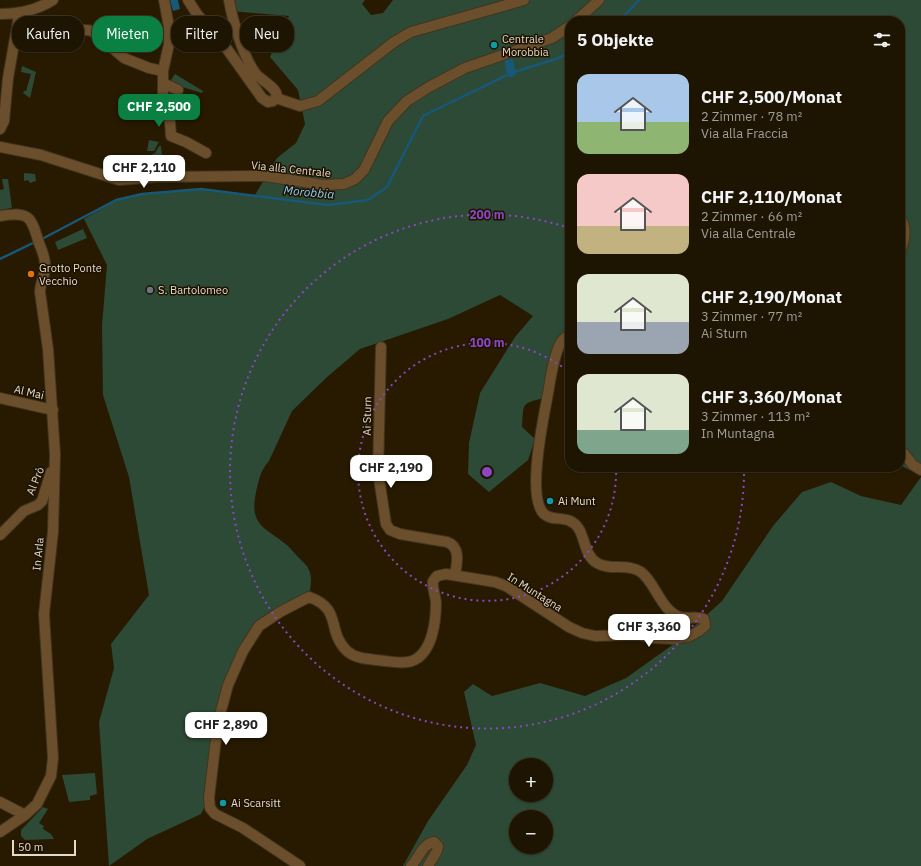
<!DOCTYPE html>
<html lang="de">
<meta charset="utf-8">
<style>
body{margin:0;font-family:"IBM Plex Sans",sans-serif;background:#2a2110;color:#f1f3f6;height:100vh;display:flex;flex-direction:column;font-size:15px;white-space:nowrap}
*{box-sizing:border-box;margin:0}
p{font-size:13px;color:#a09e99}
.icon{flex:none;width:22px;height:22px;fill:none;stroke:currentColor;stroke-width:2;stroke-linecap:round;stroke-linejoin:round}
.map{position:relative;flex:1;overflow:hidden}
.side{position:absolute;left:565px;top:16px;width:340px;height:456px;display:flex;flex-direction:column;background:#1d1401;border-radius:16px;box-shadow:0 1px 3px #0004,0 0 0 1px #3b3323}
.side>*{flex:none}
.top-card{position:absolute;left:12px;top:16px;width:380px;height:36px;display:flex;gap:8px}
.buttons{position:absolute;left:509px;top:758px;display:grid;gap:8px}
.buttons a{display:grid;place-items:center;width:44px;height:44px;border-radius:50%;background:#1d1401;box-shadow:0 1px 3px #0004,0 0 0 1px #3b3323;font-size:20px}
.scale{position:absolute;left:12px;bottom:10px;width:64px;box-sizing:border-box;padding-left:4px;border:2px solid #e3dbcb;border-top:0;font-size:11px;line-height:14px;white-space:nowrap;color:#e3dbcb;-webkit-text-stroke:3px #1d1100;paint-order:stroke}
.price{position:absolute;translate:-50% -34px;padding:0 9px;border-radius:8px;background:#fff;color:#222;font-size:13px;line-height:26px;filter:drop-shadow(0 1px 2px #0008)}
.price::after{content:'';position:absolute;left:50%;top:24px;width:12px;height:9px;margin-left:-6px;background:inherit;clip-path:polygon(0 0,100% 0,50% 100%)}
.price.active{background:#0b8043;color:#fff}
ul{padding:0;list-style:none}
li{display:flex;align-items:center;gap:12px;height:100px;padding:0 12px}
li span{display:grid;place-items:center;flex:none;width:112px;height:80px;border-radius:12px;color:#555}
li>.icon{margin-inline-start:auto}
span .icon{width:48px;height:48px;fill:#fffc;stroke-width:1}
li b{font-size:17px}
h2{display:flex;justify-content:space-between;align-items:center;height:48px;padding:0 12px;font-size:17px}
.tag{padding:0 14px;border-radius:16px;background:#1d1401;box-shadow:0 1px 3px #0004,0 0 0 1px #3b3323;font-size:14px;line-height:36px}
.tag.active{background:#0b8043;color:#fff}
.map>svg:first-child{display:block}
.green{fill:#2c4a35;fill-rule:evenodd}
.water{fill:#175777}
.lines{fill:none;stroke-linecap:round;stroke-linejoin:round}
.stream{stroke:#175777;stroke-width:2.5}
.canal{stroke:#175777;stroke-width:9}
.minor-casing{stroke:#41351d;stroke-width:12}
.minor{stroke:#6b4e2b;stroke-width:10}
.ring{fill:none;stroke:#8b46c1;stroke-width:2;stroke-dasharray:2 4}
.culture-dot{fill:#0f9aa8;stroke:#1d1100;stroke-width:1.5}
.food-dot{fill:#e8710a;stroke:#1d1100;stroke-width:1.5}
.worship-dot{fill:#6b7280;stroke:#1d1100;stroke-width:1.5}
.labels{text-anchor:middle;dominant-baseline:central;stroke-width:3;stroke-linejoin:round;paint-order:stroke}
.poi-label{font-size:11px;fill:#e3dbcb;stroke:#1d1100;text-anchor:start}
.street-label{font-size:11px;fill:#e3dbcb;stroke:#1d1100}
.water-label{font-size:12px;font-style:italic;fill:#8acef7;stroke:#1d1100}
.centre{fill:#8b46c1;stroke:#1d1100;stroke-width:2}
.ring-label{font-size:12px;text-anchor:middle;font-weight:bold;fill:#8b46c1;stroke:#1d1100;stroke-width:3;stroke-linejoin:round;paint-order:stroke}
</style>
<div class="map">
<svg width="921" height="866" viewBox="0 0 921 866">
<rect width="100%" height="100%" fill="#271a01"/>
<path class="green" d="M229,0H365L362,4L371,15L383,13L393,0H921V476L900,465V21H570V334L562,341L544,398C520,404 524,403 522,427L535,439L528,460L489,492L468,474L469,443L480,393L515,337L533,316L500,295L448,319L360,349L326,378L292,411L269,461C260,471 259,480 256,492C249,526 265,527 287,545C291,549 295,554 299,558C303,562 307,565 309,570C313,579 310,588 309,597L259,626L228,685L209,798L201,814L147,839L109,866L99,722L114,668L111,644L149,595L129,477L103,395L102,325L107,265L84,219L116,200L142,194L201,189L255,195L277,158L296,143L305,124L298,90L270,57L289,16L231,11Z
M22,66L36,72L30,98L23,93L24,91H26L31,74L21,72Z
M175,74L203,91L202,93L169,83Z
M171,92L179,93L175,104L187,108L186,113L172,109L171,102L169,98Z
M149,140L159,142L154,151H147Z
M159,146H161L162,156L155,157L149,156L155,153Z
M24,173L35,174L36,181L30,183L28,180L24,181Z
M2,179H8L12,208L0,210V190L4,189Z
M83,229L87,238L58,250L55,242Z
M921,477V866H403L428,821L467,765L476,745L464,692L473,684L492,696L540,683L585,696L626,678L678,641L722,601L773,526L802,492L831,482L861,496L901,505ZM516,765H546V795H516ZM516,817H546V847H516Z
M95,773L97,794L90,796V800L69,802L62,775Z
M43,807L48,809L39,823L44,826L43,829L51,834L54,839L25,840L21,836V830Z"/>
<path class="water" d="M170,0H178L180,9L173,11Z"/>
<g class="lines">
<path class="stream" d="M619,21L639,0
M40,240L116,200L142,194L201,189L328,205L368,200L387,187L423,116L511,73L559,58L570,51
M0,259L35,242"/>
<path class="canal" d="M509,62L511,73"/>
<g class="minor-casing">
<path id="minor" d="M164,0L169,27V44L163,71V104L170,122L171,136L186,142L206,153
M188,0L197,14L227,49L262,98L268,102L273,101L277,96C276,87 262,81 256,74C244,59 232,19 229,0
M18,13L24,20L28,22C43,26 57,30 72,30C79,31 85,29 92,31L124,58L149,68L163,71
M0,14C19,14 37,10 53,0
M576,21L599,0
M163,83L178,90
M276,98L300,106L318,101L394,42L411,32L524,0
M0,129L4,121L8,78L18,21V13
M0,147L41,155L119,180L158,177L264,176L324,185L344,184L355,179L364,170L388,121L407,101L429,87L465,68L552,38L570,26
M0,216C30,211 31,217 39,243C42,250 46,260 45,268C45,276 40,283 40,292L48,349L55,454L53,532L44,614L53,758L51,776L37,804L25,815L0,832
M900,218C908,229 904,241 900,253
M381,347L378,472L386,524L390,530L400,534L447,542C461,547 457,563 455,575
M0,398L53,410
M900,449L913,465L921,470
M0,535L24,511L38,505L42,501L51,472
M0,802L25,815
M300,866L243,828L215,814L210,808L209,798L218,722L228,685L243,651L259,626L280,612L309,597C343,609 326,631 347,651C357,660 372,659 385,661C393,662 404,664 412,661C433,653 436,620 436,602C435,594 432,588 433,581L437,576L446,574L495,582L506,586L569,627L582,633L595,636L638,635L654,638L675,639L690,636L699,631L705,626L704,619C696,616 688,619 680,617C661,611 655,582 641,572C628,563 610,571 597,563C585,556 585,539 579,529C569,513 554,523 544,514C527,498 542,426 546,404C550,385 552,359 561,342C563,339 567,337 570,334
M411,866C419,858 422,844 434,842L438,846L437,851L428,866"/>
</g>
<use href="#minor" class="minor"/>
</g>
<g class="ring">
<path d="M616 467A129 129 0 1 1 570 373"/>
<path d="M744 468A257 257 0 1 1 569 228"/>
</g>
<g class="culture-dot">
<circle cx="494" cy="45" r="4"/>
<circle cx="550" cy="501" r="4"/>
<circle cx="223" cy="803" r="4"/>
</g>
<circle class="food-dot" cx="31" cy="274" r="4"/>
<circle class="worship-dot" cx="150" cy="290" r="4"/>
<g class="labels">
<g class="poi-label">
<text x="502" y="39">Centrale<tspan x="502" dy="13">Morobbia</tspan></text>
<text x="39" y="268">Grotto Ponte<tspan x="39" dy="13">Vecchio</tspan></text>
<text x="158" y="290">S. Bartolomeo</text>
<text x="558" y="501">Ai Munt</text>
<text x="231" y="803">Ai Scarsitt</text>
</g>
<g class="street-label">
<text transform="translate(291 169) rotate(6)">Via alla Centrale</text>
<text transform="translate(29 392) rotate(13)">Al Mai</text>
<text transform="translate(367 416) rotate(-89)">Ai Sturn</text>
<text transform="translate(35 481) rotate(-68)">Al Prò</text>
<text transform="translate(38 554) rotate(-84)">In Arla</text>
<text transform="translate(535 592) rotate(32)">In Muntagna</text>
</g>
<g class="water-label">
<text transform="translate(309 192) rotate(5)">Morobbia</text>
</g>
</g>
<circle cx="487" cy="472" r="6" class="centre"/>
<g class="ring-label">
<text x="487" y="219">200 m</text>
<text x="487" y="347">100 m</text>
</g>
</svg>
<div class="buttons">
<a>+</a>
<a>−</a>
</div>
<div class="scale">50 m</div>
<b class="price active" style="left:159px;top:128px">CHF 2,500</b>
<b class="price" style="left:144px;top:189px">CHF 2,110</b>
<b class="price" style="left:391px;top:489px">CHF 2,190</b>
<b class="price" style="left:649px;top:648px">CHF 3,360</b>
<b class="price" style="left:226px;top:746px">CHF 2,890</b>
<div class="top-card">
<a class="tag">Kaufen</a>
<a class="tag active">Mieten</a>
<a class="tag">Filter</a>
<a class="tag">Neu</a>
</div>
<section class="side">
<h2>5 Objekte<svg class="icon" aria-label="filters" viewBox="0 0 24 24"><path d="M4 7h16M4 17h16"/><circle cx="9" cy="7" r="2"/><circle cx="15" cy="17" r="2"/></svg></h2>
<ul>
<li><span style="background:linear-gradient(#a9c7e8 60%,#8fb573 0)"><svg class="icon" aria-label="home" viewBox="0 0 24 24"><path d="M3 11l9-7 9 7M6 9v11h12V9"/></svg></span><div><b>CHF 2,500/Monat</b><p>2 Zimmer · 78 m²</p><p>Via alla Fraccia</p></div></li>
<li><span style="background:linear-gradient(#f6c9c9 65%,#c2b280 0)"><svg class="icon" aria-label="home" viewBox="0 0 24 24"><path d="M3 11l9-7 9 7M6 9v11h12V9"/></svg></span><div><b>CHF 2,110/Monat</b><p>2 Zimmer · 66 m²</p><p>Via alla Centrale</p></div></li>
<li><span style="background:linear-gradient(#dfe7d0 60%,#9aa5b1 0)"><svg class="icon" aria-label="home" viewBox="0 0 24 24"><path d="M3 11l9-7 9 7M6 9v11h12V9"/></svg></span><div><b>CHF 2,190/Monat</b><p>3 Zimmer · 77 m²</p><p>Ai Sturn</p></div></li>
<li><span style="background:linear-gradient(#dfe7d0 70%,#7fa58c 0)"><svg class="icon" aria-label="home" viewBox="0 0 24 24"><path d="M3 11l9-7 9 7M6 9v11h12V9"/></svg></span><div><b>CHF 3,360/Monat</b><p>3 Zimmer · 113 m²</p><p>In Muntagna</p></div></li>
</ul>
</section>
</div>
